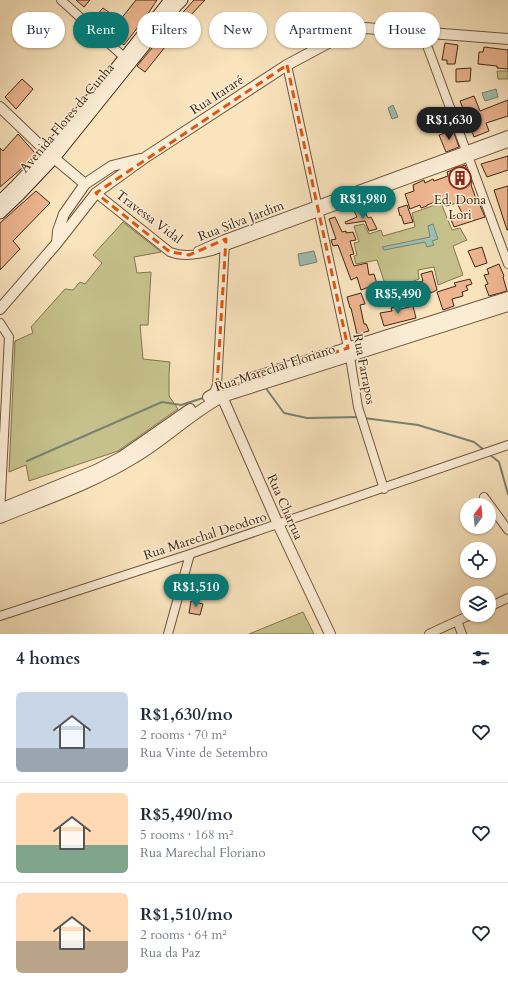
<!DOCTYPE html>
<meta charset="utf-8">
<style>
body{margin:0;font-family:Cardo,serif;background:#f6f6f7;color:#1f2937;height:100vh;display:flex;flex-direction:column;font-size:15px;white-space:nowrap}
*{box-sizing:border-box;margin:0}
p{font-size:13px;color:#747a83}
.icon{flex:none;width:22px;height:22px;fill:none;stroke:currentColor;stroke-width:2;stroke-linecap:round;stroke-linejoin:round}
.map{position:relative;height:634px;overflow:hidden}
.panel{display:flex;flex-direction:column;background:#fff;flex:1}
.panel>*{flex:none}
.top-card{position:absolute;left:12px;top:12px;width:484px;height:36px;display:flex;gap:8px}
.needle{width:26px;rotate:16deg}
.buttons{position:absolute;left:460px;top:498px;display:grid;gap:8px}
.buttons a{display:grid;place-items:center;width:36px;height:36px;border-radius:50%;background:#fff;box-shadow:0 1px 3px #0004;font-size:20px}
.price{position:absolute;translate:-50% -34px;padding:0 9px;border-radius:14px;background:#0f766e;color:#fff;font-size:13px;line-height:26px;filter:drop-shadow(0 1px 2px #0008)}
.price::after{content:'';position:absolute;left:50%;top:24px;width:12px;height:9px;margin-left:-6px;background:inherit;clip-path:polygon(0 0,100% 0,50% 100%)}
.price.active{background:#222;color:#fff}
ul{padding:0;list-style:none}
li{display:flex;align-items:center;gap:12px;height:100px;padding:0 16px}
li+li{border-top:1px solid #e0e1e3}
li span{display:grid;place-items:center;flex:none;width:112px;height:80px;border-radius:6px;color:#555}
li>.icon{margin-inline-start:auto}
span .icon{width:48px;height:48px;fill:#fffc;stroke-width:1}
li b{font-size:17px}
h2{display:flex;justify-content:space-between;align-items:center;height:48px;padding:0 16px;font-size:17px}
.chip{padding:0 14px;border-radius:18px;background:#fff;box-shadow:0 1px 3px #0004;font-size:14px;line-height:36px}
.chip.active{background:#0f766e;color:#fff}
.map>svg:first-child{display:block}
.green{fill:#c6c18c;stroke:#827450}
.water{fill:#9ebfb0;stroke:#788272}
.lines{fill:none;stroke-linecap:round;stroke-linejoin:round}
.stream{stroke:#788272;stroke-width:2}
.building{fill:#edb590;stroke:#3f2714}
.minor-casing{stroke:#6e563e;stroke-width:10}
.tertiary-casing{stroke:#6e563e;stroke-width:12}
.secondary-casing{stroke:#3f2714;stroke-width:13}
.minor{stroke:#fbedd5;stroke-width:8}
.tertiary{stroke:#fbedd5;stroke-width:10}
.secondary{stroke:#fbedd5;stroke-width:11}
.marked{fill:none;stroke:#e0560c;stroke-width:3;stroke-dasharray:8 5;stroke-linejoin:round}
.labels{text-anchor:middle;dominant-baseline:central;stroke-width:3;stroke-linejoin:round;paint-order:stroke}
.street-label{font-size:13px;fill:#3f2714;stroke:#fbedd5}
.poi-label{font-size:13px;fill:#3f2714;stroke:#fbedd5}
</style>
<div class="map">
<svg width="508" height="634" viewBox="0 0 508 634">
<rect width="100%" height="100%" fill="#f9e4be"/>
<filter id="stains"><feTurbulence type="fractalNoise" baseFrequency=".005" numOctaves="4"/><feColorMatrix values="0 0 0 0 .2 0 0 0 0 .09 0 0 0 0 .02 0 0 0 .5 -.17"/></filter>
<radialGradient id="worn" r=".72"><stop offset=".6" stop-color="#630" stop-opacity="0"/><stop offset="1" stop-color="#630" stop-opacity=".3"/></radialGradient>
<path class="green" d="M497,71H508V79H498Z
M441,203L452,230L460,228L467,240L453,246L463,275L438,285L434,267L418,270L419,279L409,283L411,294L378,300L374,288L385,284L377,260L356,264L354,256L357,255L354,243L359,242L354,226L364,224L369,234L381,230L383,236L415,227L412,213Z
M123,222L161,252L134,257L137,273L151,272L148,325H140L143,359L170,362L169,373V396L178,409L118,451L29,481L26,465L9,472L15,341L33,333L31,327L65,289L73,290L80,282L85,284L102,263L93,255Z
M303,612L314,634H249Z"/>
<path class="water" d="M496,89L498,97L485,101L482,93Z
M393,105L398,117L392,119L388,108Z
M433,224L438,239L432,241L434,245L427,247L425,242L384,250L382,247L430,237L428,226Z
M314,251L317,262L300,266L298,254Z"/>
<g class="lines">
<path class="stream" d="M265,387L284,413L307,418L360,417
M364,418L418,425L474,442L484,450
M489,454L499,462L508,494
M27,461L162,402L181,405L206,397"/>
</g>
<path class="building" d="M76,0H90L84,7Z
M136,0H157L145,18L124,45L92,20L103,8L120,20Z
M194,0H205L189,17L145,72L137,66L167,30Z
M445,43L458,45L455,64H447V60H442Z
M484,47L508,50V69L497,68V66L478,64L479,52H483Z
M471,68L470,81L456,82V69Z
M22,79L33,89L16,109L5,97Z
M474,96L480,111L508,100V116L486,123L489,131L474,137L460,101Z
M453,130L459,147L446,152L439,135Z
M18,134L35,153L20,170L0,187V148L3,151Z
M508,156V170L487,177L481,164Z
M465,165L472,183L471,185L478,204L479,203L485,217L454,227L450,217L462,213L457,203L446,206L443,199L427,205V206L421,208L420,205L410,209L405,194L414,191L413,185L424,180L425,183L433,179L434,181L448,176L447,172Z
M508,186V230H507L494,190Z
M36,191L50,203L13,241L20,249L0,270V223Z
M407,205L413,222L404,224L401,215L400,216L398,208Z
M363,208L368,218L371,217L377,229L369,231L365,221L346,224L345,222L357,217L354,211Z
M335,217L342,232L346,231V233L353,232L356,240L350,241L354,254L350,255L354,266L367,263L369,275L374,274L377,284L361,290L357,277L351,280L338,245L333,246L331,240L336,239L329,219Z
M482,247L487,263L475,267L468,251Z
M499,264L504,276L503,277L507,291L489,296L485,285L488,284L484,275L489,274L487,269Z
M432,271L437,290L431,293L430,291L414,296L412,284L423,281L421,274Z
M470,279L472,284L466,286L468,290L462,292L463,296L452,299L454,306L443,310L437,292L456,286L454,283Z
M361,293L365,304L360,305L364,324H366L369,331L357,334L351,308H350L347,297Z
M400,306L401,309L413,306L416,318L384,326L380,313L392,311L391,308Z
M191,601L203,604L200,615L189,613Z"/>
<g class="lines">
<g class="minor-casing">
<path id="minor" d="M61,0L125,58
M422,32L508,264
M287,65L350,357L358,407L384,489
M96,193L170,252C183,257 198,255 212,251L508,143
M198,251L225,239L508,135
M0,323L9,337L0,514
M214,393L217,385L225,242
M484,497L508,530
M489,607L508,598
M0,616L190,554L508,445
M457,621L462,634
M168,634L190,554
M429,634L470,615"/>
</g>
<g class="tertiary-casing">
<path id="tertiary" d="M0,107L47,152L85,184
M57,243L58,231L64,214L85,184L112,166L140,159
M0,309L57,243L96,193L146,157L287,65L343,35L355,30L365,28L508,39
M220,392L278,524L330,634
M208,397L220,390L258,376L508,297
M0,509L96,470L121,457L190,409
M0,518C46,499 92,484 134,458C165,440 190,414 222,397L508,306"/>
</g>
<g class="secondary-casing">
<path id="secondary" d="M0,201C29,175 53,144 78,115C109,77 140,39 170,0
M0,213L19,195L54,158L177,5L182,0"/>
</g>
<use href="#minor" class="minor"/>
<use href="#tertiary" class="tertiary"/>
<use href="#secondary" class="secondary"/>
</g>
<path class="marked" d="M287,65L348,348L220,390L217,385L226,239L189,255L170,252L96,193Z"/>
<defs>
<g id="building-ring" transform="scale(1.15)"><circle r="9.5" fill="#fbedd5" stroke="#8f2418" stroke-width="1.5"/><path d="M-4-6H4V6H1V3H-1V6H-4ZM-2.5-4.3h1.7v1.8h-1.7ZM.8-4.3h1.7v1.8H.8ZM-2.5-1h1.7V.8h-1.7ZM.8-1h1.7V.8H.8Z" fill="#8f2418"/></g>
</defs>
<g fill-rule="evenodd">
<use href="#building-ring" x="460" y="178"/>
</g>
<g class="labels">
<g class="street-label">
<text transform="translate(217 95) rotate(-33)">Rua Itararé</text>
<text transform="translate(67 118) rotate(-50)">Avenida Flores da Cunha</text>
<text transform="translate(149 217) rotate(37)">Travessa Vidal</text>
<text transform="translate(241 221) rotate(-21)">Rua Silva Jardim</text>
<text transform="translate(275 368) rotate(-18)">Rua Marechal Floriano</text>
<text transform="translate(364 369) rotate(79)">Rua Farrapos</text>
<text transform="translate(285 507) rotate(66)">Rua Charrua</text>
<text transform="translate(205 536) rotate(-18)">Rua Marechal Deodoro</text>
</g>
<g class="poi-label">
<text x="460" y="200">Ed. Dona<tspan x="460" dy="15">Lori</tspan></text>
</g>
</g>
<rect width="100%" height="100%" filter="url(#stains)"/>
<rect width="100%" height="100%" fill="url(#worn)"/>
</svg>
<div class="buttons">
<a><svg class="needle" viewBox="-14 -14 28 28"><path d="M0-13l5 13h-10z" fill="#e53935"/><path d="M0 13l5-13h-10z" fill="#747a83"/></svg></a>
<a><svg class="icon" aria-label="locate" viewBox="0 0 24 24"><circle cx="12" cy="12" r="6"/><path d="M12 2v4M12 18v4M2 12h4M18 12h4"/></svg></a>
<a><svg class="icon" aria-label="layers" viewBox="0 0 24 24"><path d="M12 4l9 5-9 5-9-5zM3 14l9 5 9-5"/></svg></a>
</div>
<b class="price active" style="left:449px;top:141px">R$1,630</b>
<b class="price" style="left:363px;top:220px">R$1,980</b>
<b class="price" style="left:398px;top:315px">R$5,490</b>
<b class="price" style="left:196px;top:608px">R$1,510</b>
<div class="top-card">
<a class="chip">Buy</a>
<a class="chip active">Rent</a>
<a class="chip">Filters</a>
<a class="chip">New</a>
<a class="chip">Apartment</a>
<a class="chip">House</a>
</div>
</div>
<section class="panel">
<h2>4 homes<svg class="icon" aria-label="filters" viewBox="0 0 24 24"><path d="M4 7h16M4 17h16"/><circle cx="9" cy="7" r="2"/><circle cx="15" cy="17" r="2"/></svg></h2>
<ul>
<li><span style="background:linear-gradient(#c9d6e8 70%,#9aa5b1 0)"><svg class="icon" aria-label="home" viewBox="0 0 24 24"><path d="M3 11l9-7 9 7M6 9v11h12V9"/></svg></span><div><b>R$1,630/mo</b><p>2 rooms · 70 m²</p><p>Rua Vinte de Setembro</p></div><svg class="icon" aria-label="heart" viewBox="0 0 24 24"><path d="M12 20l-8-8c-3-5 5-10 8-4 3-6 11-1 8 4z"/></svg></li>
<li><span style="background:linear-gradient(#ffd9b3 65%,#7fa58c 0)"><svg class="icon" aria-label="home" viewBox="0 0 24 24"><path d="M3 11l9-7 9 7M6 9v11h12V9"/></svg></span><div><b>R$5,490/mo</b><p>5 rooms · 168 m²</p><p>Rua Marechal Floriano</p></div><svg class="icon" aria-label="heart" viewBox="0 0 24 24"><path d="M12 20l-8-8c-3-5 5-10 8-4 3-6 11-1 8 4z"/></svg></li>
<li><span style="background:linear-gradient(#ffd9b3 60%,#b9a48a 0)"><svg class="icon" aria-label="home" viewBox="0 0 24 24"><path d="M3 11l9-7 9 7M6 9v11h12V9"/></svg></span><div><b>R$1,510/mo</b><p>2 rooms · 64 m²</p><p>Rua da Paz</p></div><svg class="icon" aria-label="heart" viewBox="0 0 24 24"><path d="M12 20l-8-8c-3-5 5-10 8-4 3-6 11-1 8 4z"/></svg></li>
</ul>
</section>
